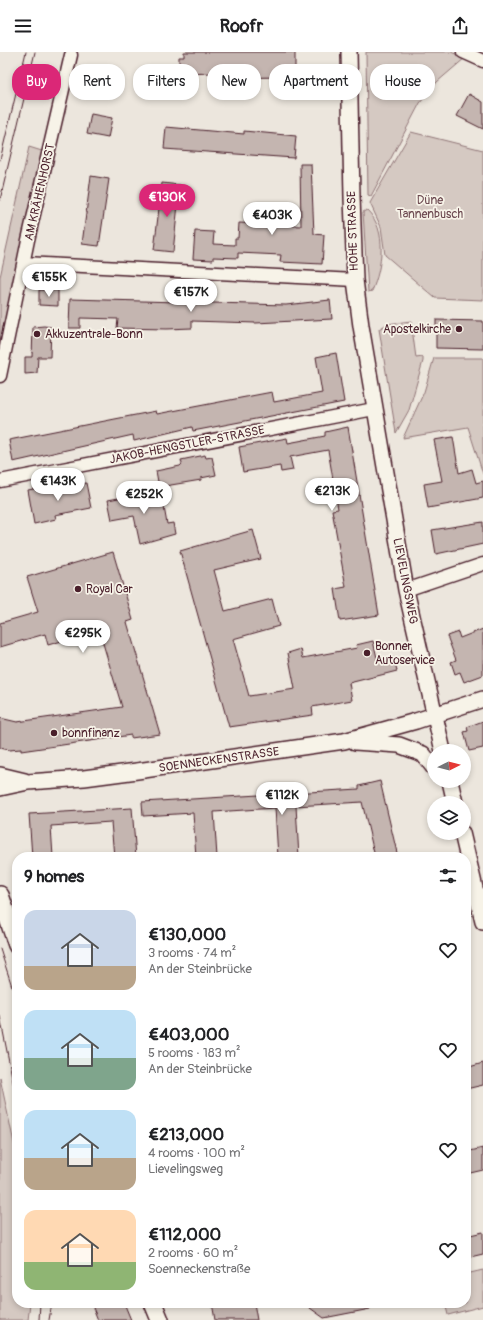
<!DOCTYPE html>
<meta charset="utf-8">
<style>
body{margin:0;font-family:Pangolin,sans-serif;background:#f2f2f2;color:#202124;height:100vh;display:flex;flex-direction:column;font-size:15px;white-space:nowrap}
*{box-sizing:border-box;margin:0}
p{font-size:13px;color:#757577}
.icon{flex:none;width:22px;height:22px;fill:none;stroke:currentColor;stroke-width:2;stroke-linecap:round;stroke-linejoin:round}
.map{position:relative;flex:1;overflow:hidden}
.panel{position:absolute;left:12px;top:800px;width:459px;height:456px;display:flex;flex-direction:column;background:#fff;border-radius:16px;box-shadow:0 2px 6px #0003}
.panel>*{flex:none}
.hud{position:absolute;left:12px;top:12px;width:459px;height:36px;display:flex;gap:8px}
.needle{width:26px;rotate:84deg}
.controls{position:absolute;left:427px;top:692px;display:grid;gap:8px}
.controls a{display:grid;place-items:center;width:44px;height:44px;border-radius:50%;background:#fff;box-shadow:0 2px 6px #0003;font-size:20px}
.price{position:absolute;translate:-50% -34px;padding:0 9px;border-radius:14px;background:#fff;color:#222;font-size:13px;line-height:26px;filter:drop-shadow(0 1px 2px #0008)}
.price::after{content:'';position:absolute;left:50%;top:24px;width:12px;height:9px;margin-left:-6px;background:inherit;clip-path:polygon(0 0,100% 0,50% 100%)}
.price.selected{background:#db2777;color:#fff}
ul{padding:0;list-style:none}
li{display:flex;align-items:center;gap:12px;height:100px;padding:0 12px}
li span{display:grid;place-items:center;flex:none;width:112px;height:80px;border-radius:12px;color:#555}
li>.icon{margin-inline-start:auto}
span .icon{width:48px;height:48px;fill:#fffc;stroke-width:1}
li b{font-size:17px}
h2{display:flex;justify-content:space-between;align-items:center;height:48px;padding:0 12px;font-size:17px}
.tag{padding:0 14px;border-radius:16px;background:#fff;box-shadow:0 2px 6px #0003;font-size:14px;line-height:36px}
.tag.selected{background:#db2777;color:#fff}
header{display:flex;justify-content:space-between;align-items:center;height:52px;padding:0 12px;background:#fff;font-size:18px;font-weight:700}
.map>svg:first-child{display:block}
.green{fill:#d5c9c2;stroke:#907476}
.building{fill:#c4b5b0;stroke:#4a1f2b}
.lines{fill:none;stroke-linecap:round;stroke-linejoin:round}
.minor-casing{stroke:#4a1f2b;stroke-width:15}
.tertiary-casing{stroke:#4a1f2b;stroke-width:18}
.secondary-casing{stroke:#4a1f2b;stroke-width:20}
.minor{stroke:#f7f3e8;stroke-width:12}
.tertiary{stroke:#f7f3e8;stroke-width:15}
.secondary{stroke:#f7f3e8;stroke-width:17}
.tram{stroke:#4a1f2b;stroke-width:1}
.poi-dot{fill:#4a1f2b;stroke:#f7f3e8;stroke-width:1.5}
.labels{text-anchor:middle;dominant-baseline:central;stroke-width:3.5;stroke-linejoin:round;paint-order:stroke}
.street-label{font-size:12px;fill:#4a1f2b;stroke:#f7f3e8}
.park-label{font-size:12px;fill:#6d4a51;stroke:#f7f3e8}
.poi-label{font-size:12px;fill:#4a1f2b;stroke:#f7f3e8;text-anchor:start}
</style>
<header><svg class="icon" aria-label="menu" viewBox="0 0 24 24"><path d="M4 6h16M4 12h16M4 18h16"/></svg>Roofr<svg class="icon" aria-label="share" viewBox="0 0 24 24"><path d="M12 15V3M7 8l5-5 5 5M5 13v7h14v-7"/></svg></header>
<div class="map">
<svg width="483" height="1268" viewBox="0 0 483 1268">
<rect width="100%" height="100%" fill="#ece6dd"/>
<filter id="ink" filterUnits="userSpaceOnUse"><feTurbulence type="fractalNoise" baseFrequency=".025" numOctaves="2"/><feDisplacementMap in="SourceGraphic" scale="8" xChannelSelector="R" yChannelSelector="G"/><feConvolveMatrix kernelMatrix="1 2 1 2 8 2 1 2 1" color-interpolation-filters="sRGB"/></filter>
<g filter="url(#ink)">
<path class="green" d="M366,0H451L465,6L437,30L420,51L371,144L368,143Z
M411,80L483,98V248L435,246L385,203L381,175L370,151Z
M29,95L45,100L0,293V225Z
M367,158C388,178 382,216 372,239L368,240L363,160Z
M411,269L416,306L423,305V309L409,358L396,381L379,277L387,272Z
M434,306H483V422L468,375L403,386L424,340Z
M0,1026L17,1105V1251H30L28,1268H0Z
M483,1218V1254L448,1263L445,1251H466V1222Z"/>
<path class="building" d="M184,0H295V17H282L283,25L216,26V21L179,22V5H184Z
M469,42L483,50V77L457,64Z
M91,62L112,66L108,86L87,82Z
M166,75L244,82V79L296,84L294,106L164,97Z
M300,112H311L314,182L324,183L322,212L280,210L281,203L238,201V206L213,205V208L193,207L195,179L214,180L213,192L235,193V186H238L239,171L301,174Z
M91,124L109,127L99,194L82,192Z
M162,131L180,133L173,200L154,198Z
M39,238H58V254L39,253Z
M70,247L286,253L330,248L332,267L256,271L192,269V276L167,277L117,276L118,267L80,266V276H69Z
M436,268L483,269V297L436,296Z
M44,274L51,275L50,305H38L37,321L25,322V305H32L33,275Z
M336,301L344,350L193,379L192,375L134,389L133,383L13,410L9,388L115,367L156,359L157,362L272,340L274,350L322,341L316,305Z
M348,375L379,563L340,569L335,537L346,535L332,458L338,457L328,398L290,405L293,418L281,420L280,414L243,420L239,395L287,386L288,391L325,384V380Z
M453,385L459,421L472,417L476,431L483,429V446L428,456L424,432L442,429L434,388Z
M205,403L206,406L212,405L216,423L201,426V428L159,435L156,419L180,414L182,412L181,408Z
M86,431L91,456L55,463L56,467L34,472L28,438L39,436L40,440Z
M161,438L167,472L173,471L175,482L140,492L134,464L112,468L108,448Z
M483,470V492L436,502L432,478Z
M253,478L261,507L214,518L225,559L272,547L279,574L233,587L249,644L295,637L288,601L301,597L303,606L357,596L356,593L373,589L378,610L394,606L397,619L349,631L352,648L312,655L313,663L229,675L180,499Z
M113,500L133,568L127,570L160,682L131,686V683L21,699V697L9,698L0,696V666L17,670L122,655L99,578L48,593L45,582L0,595V571L38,560L27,525Z
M483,577V623L464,630L460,620L455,622L451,610L456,608L447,584L458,580L460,586Z
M483,669V696L469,699L464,680L468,679L467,675Z
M380,729L398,805H375L362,750L296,754L299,805H278L275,756L214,760L217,805H196L193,761L143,764L142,750L359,737V734Z
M132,756L136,805H114L111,770L51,774L53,805H32L29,762Z
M483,1011V1033L466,1037V1016Z
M483,1096V1118L466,1122V1100Z
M483,1180V1202L466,1206V1184Z
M91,1251H124L131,1268H98Z
M212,1251H254L257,1268H215Z
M303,1251H370V1257L324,1266Z"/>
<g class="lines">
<g class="minor-casing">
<path id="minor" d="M463,0L483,9
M25,211L355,228
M0,324L28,188L71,3
M0,429L374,357
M406,538L483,512"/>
</g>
<g class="tertiary-casing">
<path id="tertiary" d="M349,0L352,145L355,228L361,274L406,538L443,699
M355,690L399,693L423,702L434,716
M0,723L25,729
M450,729L455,751
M0,736L28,730L84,726L137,719L344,689L416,669L483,647
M462,781L483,870"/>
</g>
<g class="secondary-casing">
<path id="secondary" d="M0,843L17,893
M153,1251L160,1268"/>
</g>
<use href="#minor" class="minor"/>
<use href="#tertiary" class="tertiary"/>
<use href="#secondary" class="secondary"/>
<path class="tram" d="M0,108L26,0
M0,148L35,0
M0,897L17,950
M0,964L17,1050
M39,1268L40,1251
M49,1268L52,1251"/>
</g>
</g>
<g class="poi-dot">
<circle cx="459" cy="277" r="4"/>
<circle cx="37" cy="282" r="4"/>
<circle cx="78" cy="537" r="4"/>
<circle cx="367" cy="601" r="4"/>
<circle cx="54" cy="681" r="4"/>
</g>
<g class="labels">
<g class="street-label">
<text transform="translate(40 140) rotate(-77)">AM KRÄHENHORST</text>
<text transform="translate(353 179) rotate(-92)">HOHE STRASSE</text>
<text transform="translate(187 393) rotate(-11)">JAKOB-HENGSTLER-STRASSE</text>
<text transform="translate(405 529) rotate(79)">LIEVELINGSWEG</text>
<text transform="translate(219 708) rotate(-8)">SOENNECKENSTRASSE</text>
</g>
<g class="park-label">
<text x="430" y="148">Düne<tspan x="430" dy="14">Tannenbusch</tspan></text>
</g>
<g class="poi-label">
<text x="451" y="277" text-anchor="end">Apostelkirche</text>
<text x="45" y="282">Akkuzentrale-Bonn</text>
<text x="86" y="537">Royal Car</text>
<text x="375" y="594">Bonner<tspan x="375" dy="14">Autoservice</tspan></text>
<text x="62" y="681">bonnfinanz</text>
</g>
</g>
</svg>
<div class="controls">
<a><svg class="needle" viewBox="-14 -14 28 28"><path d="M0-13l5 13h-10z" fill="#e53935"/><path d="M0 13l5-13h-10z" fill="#757577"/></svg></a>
<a><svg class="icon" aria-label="layers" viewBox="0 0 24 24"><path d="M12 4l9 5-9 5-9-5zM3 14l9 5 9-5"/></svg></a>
</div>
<b class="price selected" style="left:167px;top:166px">€130K</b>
<b class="price" style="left:272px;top:184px">€403K</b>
<b class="price" style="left:49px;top:246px">€155K</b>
<b class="price" style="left:191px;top:261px">€157K</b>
<b class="price" style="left:58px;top:450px">€143K</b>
<b class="price" style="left:332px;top:460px">€213K</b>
<b class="price" style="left:144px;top:463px">€252K</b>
<b class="price" style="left:83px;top:602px">€295K</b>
<b class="price" style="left:282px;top:764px">€112K</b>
<div class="hud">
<a class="tag selected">Buy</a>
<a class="tag">Rent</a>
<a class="tag">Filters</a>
<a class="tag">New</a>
<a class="tag">Apartment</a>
<a class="tag">House</a>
</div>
<section class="panel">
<h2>9 homes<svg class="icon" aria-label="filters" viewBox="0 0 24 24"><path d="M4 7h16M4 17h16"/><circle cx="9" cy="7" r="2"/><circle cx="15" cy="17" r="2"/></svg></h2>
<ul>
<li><span style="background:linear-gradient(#c9d6e8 70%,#b9a48a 0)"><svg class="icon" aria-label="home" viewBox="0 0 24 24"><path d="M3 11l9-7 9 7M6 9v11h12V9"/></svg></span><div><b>€130,000</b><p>3 rooms · 74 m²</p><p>An der Steinbrücke</p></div><svg class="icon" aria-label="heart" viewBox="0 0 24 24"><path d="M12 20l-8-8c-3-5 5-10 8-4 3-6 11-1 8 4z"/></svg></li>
<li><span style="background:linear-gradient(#bfe0f5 60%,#7fa58c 0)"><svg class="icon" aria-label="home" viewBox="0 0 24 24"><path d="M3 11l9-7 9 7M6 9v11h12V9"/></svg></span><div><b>€403,000</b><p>5 rooms · 183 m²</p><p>An der Steinbrücke</p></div><svg class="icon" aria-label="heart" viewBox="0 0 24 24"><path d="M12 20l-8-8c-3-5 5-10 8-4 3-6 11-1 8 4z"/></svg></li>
<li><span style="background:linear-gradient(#bfe0f5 60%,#b9a48a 0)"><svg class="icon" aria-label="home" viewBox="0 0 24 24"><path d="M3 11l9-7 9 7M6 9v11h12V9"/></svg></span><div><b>€213,000</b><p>4 rooms · 100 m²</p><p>Lievelingsweg</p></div><svg class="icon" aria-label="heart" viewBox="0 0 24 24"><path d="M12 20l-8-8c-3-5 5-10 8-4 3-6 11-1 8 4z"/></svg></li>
<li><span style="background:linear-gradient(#ffd9b3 65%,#8fb573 0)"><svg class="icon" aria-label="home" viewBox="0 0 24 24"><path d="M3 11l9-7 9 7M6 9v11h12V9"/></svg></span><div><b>€112,000</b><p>2 rooms · 60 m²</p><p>Soenneckenstraße</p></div><svg class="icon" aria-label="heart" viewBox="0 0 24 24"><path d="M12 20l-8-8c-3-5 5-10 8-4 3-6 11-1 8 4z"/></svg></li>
</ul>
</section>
</div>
